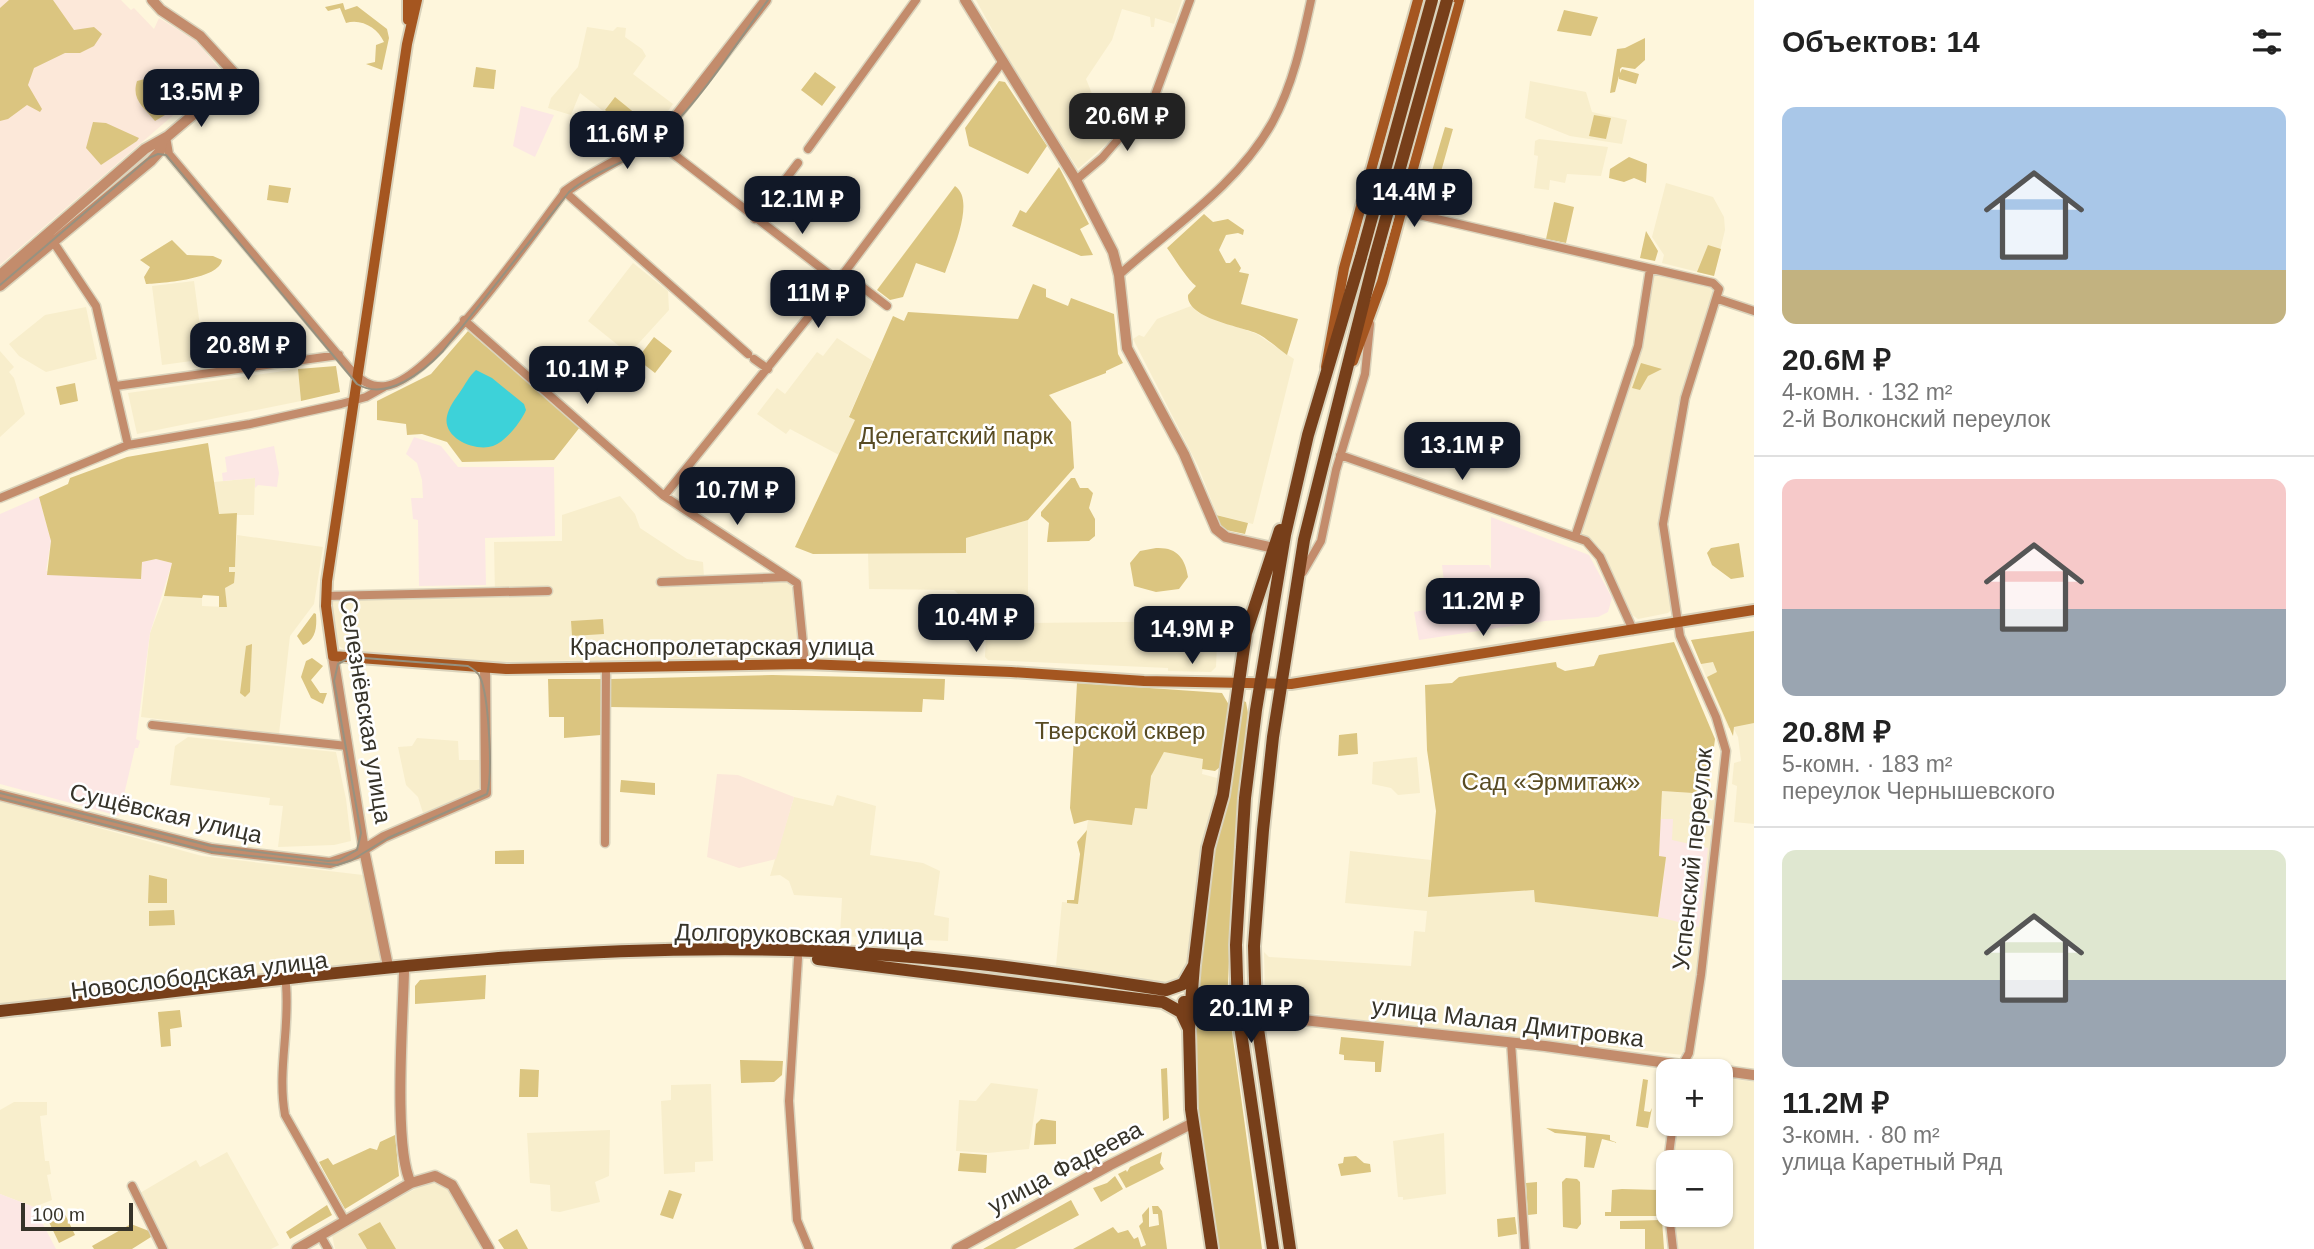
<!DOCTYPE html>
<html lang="ru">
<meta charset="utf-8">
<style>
body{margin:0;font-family:Helvetica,sans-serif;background:#f2f2f2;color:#222;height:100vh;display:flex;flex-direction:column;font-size:26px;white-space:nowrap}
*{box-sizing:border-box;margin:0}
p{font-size:23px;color:#767676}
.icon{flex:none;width:38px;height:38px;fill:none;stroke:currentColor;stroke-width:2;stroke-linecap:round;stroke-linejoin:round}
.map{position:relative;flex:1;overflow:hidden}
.panel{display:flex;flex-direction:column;background:#fff;width:560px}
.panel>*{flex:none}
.fabs{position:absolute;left:1656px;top:1059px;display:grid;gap:14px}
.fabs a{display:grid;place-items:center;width:77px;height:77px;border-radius:14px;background:#fff;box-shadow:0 2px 5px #0004;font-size:35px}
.scale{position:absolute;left:21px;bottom:18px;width:112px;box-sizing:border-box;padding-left:7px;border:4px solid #363329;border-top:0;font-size:19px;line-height:24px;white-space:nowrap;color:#363329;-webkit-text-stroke:5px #fff;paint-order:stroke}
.price{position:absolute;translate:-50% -60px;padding:0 16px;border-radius:14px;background:#111827;color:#fff;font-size:23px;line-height:46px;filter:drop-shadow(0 2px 4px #0008)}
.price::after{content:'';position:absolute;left:50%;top:42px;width:21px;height:16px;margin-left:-10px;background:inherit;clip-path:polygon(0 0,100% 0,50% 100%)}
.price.active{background:#222;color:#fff}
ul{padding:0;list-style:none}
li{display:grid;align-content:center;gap:14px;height:371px;padding:0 28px}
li+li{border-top:2px solid #e0e0e0}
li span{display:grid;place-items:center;height:217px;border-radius:14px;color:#555}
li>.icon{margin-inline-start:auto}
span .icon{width:126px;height:126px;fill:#fffc;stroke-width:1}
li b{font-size:30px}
h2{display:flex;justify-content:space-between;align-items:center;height:84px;padding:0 28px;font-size:30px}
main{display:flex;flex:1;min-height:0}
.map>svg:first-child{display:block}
.built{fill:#f8eecc}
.industrial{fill:#fce7e4}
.medical{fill:#fce8d9}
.green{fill:#dbc580}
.water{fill:#3dd2d9}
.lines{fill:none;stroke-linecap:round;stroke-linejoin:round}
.minor-casing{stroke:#dad3bc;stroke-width:11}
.tertiary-casing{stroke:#dad3bc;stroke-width:13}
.secondary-casing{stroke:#dad3bc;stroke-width:14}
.primary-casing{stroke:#dad3bc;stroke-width:16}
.minor{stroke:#c38c6c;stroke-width:8}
.tertiary{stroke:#c38c6c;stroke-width:10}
.secondary{stroke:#a55620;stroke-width:10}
.primary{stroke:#773f1a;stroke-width:12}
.tram{stroke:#979280;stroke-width:2}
.primary-bridge-casing{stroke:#dad3bc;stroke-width:16;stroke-linecap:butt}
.primary-bridge{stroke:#773f1a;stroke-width:12}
.labels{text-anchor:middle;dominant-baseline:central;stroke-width:5;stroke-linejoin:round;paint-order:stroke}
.park-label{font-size:24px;fill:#584b23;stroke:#fff}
.street-label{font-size:24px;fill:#363329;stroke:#fff}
</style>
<main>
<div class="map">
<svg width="1754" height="1249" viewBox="0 0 1754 1249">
<rect width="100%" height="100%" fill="#fef6dc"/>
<path class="built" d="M976,0H1182L1174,24L1155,18L1154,27H1151L1150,17L1122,9L1112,40L1086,79L1111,140L1078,169L1017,75Z
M587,27L613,31L617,27L626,28L625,37L642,49L646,56L633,74L673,104L655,129L638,138L580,93L571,115L548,108L551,98L578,67Z
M1530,81L1586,92L1592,112L1627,120L1622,144L1570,136L1525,118Z
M1539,139L1608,147L1601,176L1567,174L1565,183L1550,180L1549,190L1534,188L1538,156L1534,155L1535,141Z
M1666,183L1713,197L1724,217L1725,230L1714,276L1662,263L1664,255L1652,237Z
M633,263L668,291L669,310L629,354L588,321Z
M1661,273L1664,277L1709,285L1714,294L1678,403L1660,518L1671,610L1668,613L1638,619L1632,615L1599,547L1579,533L1641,347L1653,275Z
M194,281L201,334H208L212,363L200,364L199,360L162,365L152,286Z
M1191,306L1199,313L1257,334L1294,359L1253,524L1217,515L1198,466L1133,339L1139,335L1144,337L1157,319Z
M86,307L97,359L46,372L19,356L9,344L45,315Z
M837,338L873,361L849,416L856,420L839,455L790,429L786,434L757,414L777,388L785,394L817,352L823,356Z
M0,351L14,367L9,372L14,378L25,414L0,437Z
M298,369L301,401L137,434L128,393Z
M255,478L254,515H219L214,482Z
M620,496L635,514L640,528L687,559L703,562L704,577L772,574L791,585L795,590L800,656L499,662L345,650L339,646L331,602L335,599L495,595L494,542L562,541V515Z
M1028,520V623L1218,621L1216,667L1211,672L1168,671V668L988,660L985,657L986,636L991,626L954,590L869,589L868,553H966V538Z
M237,535L323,547L314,604L290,636L279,734L141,717L150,633L164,596L202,598V606L227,607L225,588L229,567L235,566Z
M1754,631V824L1734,822L1737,786L1732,784L1734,763L1741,761L1738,737L1733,727L1728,728L1691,640Z
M188,737L336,752L346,799L351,841L334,845L278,847L283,806L269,805L270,798L170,785L175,746Z
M417,738L458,741L459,760H480V787L477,791L423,813L418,797L406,785L398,747L412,746Z
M1164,752L1204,759L1202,774L1217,778L1219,783L1202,842L1186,974L1169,986L1056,966L1062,902L1076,903L1088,820L1135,808L1146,809L1151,771Z
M1417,757L1420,793L1398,795L1391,788L1372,784L1373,762Z
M1662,791L1720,795L1709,899L1683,1055L1336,1017L1274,1008L1265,1001L1264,952L1269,957L1411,966L1414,931L1425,932L1427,911L1345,903L1350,851L1431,860L1429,897L1534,890L1536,902L1658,917Z
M837,795L876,806L870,855L923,863L940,871L934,915L949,918L948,941L840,936L842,898L794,895L789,881L780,875L770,876L794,797L833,806Z
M0,801L202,856L363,875L380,946L381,963L0,1005Z
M1720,1077L1754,1082V1249H1678L1674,1215L1720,1214V1162H1673L1677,1124H1720Z
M991,1083L1038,1089L1029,1149L988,1153L956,1151L959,1100L976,1101Z
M711,1084L713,1161L695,1162V1172L664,1174L661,1101L671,1100V1085Z
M14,1102H47V1115L40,1116L45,1161H49L51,1174L47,1175L52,1200L34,1207L0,1194V1110Z
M610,1130L609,1176L595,1182L600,1202L560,1212L551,1211L550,1185L530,1183L527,1133Z
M1444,1133L1446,1194L1403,1200V1197H1398L1393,1141Z
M227,1152L279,1245L271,1249H167L140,1193L196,1160L200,1167Z
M434,1182L449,1190L482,1249H335L332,1235L424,1184Z"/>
<path class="industrial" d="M521,106L554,115L535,157L513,146Z
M414,437L441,446L458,467H554L555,536L485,538L486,585L419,586L418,520L413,519L411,498H423L422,480L417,463L406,454Z
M274,446L279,473L277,487L258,485L255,488V478L223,481L222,473L227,472L225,457Z
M39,497L51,541L46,571L141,578L142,562L156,559L172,563L150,633L136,739L140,741L138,748H135L119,816L0,784V514Z
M1491,517L1589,555L1612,598L1608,612L1598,617L1545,621L1419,640L1414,612L1447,606L1442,565H1489L1491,569Z
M1660,819H1673L1672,840L1708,848L1699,927L1658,917L1666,858L1659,856Z
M0,1194L34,1207L56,1249H0Z"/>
<path class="medical" d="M0,0H121L131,10L134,8L154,29L159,18L198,42L222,73L0,265Z
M717,774L738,775L794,797L776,859L739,868L707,857Z"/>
<path class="green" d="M9,0H53L74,30L94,27L102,34L94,46L80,53H65L34,68L28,85L42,109L40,112L27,105L8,119L0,121V8Z
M343,3L345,10L357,6L387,29L389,38L382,70L366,64L375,62L376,45L384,42C378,28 361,18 346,23L340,8L328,11L325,7Z
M1564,10L1598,17L1591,36L1557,31Z
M1645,38V60L1635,69L1622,67L1620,69V73L1622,69L1639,74L1636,84L1619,79V76L1615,92L1610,93L1617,49L1625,48Z
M476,67L496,70L494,89L473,87Z
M815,72L836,87L822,106L801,90Z
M149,78C165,80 187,72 193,92L180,106L155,121C144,107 131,100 137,81Z
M999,81L1005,82L1047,146L1028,174L969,146L965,128Z
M615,97L642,119L632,132L605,110Z
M1594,115L1611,118L1606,139L1589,136Z
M93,122L106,123L139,138L137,141L101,165L86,148Z
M1445,127L1453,129L1433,200L1424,198Z
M1629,157L1647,164L1646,183L1634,178L1624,182L1609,178L1610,169Z
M1059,167L1089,224L1080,229L1093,255L1081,256L1012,226L1020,210L1026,213Z
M269,185L291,188L288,203L267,200Z
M955,186C976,200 952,252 945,273L916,263L903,297L890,300L877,290Z
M1554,202L1574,207L1566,243L1546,239Z
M1204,214L1213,222L1228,219L1244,230L1243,235L1238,233L1226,235L1219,250L1226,263H1230L1235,258L1241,268L1239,272L1249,274L1241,304L1298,319L1287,355C1277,348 1267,338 1256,333C1239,326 1186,318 1188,295L1196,286C1186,278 1175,259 1167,248Z
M1646,231L1658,251L1655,261L1640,258Z
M172,240L187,255L213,256L222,260C219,279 164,283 146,284L144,277L150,267L140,260Z
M1708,245L1721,249L1714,276L1697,272Z
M1033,284L1046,289V297L1068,306L1071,298L1114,314L1118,354L1123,363L1106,371V373L1049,395L1071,422L1074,468L1028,520L966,538V553L813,554L795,547L855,420L849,417L893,316L904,321L908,312L1018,319Z
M468,331L580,427L554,460L462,462L447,442L422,434L407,435L406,424L377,420V401L431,374Z
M654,337L672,351L655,373L637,359Z
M593,350L614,368L604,380L583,362Z
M1641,363L1662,369L1648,376L1640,390L1632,388Z
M336,366L340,392L301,401L298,369Z
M75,383L78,401L60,405L56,387Z
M208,443L219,514L237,513L235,567H229V572H235L234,583L225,588L227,607H219V596L203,595L202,598L164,596L172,563L156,559L142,562L141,579L47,575L51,541L39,497L68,484L70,478L127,457Z
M749,476L761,484L759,488L761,490L753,502L738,491Z
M1071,478H1075L1080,488H1088L1093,493L1089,508L1095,519V536L1089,541L1047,542L1049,523L1041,516V512Z
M1216,515L1248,523L1245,534L1221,529Z
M1739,543L1744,577L1731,579L1712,565L1707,553L1711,548Z
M1156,548C1177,547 1185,558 1188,577L1179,589L1156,592L1134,586L1130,563L1140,551Z
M314,613L316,614C317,627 316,640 303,645L297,636Z
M603,619L604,634L572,636L571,621Z
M1754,631V723L1734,727L1733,736L1707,677L1717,672L1713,662L1701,664L1691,640Z
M1674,642L1715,739L1708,794L1662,791L1659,856L1666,857L1658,917L1535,902L1534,890L1428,897L1436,811L1427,750L1425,685L1452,683L1459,677L1556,662L1557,667L1565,671L1594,666L1599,655Z
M252,644L250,692L245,697L240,693L246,646Z
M312,658L323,666L311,680L320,693H327L323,704L311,698L301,677L306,661Z
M772,675L945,679L944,700L923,699L922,712L610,707L611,679Z
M548,679H601V735L564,738V717H549Z
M1077,683L1222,693L1229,705L1220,767L1215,771L1202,769L1203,759L1164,752L1151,776L1147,809L1135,808L1132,825L1088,820L1074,824L1070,808Z
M1241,700L1246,702L1248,713L1235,837L1227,1003L1198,996V978L1213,848Z
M1357,733L1358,754L1338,756L1339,735Z
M621,780L655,783V795L620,792Z
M1087,830L1078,904L1067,903V900H1074L1080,854L1077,842Z
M524,850V864H495V851Z
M149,875L167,879V903H148Z
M174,910L175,925L149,926V911Z
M486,975L485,999L415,1004V986L420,980Z
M180,1010L182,1027L170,1029L171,1046L161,1047L158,1012Z
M1196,1010L1222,1015L1231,1025L1262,1249H1218L1197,1121Z
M1341,1037L1384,1041L1381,1072H1375V1062L1344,1060V1055L1339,1054Z
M740,1060L783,1061L782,1075L774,1082L741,1083Z
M1167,1068L1169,1118L1163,1121L1161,1069Z
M520,1069L539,1070L538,1097H519Z
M1643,1079L1648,1080L1644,1111L1650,1112L1652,1108L1648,1128L1636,1126Z
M1041,1119L1056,1121V1144L1034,1145L1036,1124Z
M1546,1128L1610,1135V1140L1618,1143L1602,1139L1594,1168L1584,1167L1586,1136L1555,1133Z
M395,1135L399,1176L345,1209L319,1162L328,1158L333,1165L370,1148L377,1150L380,1142Z
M1162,1152L1160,1163L1164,1169L1126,1188L1118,1174L1126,1170L1127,1172L1130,1167Z
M960,1153L987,1155L986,1173L958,1171Z
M1356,1156L1364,1163L1370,1164L1371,1172L1341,1176L1338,1164L1343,1163L1344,1157Z
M1115,1176L1123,1189L1101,1202L1093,1188L1107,1183Z
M1566,1178L1577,1179L1580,1182L1581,1224L1577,1229L1563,1227L1562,1182Z
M1537,1182V1214L1528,1215L1526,1183Z
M1622,1189L1659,1190L1662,1216H1605V1212H1611L1612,1190Z
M669,1190L682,1194L673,1219L660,1215Z
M1071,1200L1079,1215L1015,1249H983Z
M327,1205L332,1215L290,1239L286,1232Z
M1152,1206H1158L1162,1211L1167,1249H1073L1113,1227L1118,1233L1128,1230L1134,1239L1138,1237L1141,1247L1146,1245L1139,1226L1143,1222L1142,1215L1149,1207V1227L1159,1225L1158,1214H1153Z
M63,1210L75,1235L59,1243L47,1218Z
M1515,1217L1517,1234L1498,1237L1497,1219Z
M1662,1220L1664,1249H1645V1229H1620V1221Z
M380,1222L396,1249H367L358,1234Z
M131,1224L149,1231L151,1237L132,1249H94L92,1246Z
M517,1229L528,1249H504L498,1240Z"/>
<path class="water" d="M476,370L492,378L524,404L526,410C521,422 506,441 493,446C475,452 442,438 447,416C449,407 455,399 460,392C465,385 469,376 476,370Z"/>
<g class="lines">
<g class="minor-casing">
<path id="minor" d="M166,137L169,154L349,368C360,380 370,388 386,386C433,380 534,232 565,192L748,354
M654,139L838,281
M808,149L916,0
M1076,180L1102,158L1154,98L1190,0
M1402,211L1713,283L1719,289L1685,398L1663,524L1680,636L1716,717L1726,751L1701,975L1689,1053L1679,1071
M755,219L798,163
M50,237L96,306L128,445
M844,273L887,306
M1119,275C1171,228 1237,186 1272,123C1293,85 1302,42 1311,0
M1718,299L1754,311
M464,320L664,496L797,583L805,664
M754,359L768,369
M116,386L339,355
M1340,455L1586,541L1600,557L1633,630
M664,496L844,273L1003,61
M0,498L128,445L250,424L341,404L366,397L384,387
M1575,537L1638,346L1650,269
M1303,572L1321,541L1336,470L1365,374L1370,324
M661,582L787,577
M326,596L548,591
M152,725L347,746
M605,843L606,668
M798,958L789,1101L797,1220L809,1249
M286,985C290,1029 277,1071 285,1115L345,1221
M1511,1042L1525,1249
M1668,1162L1673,1124
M1668,1169V1200
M132,1186L163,1249
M1669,1214L1673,1249
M320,1235L328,1249"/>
</g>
<g class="tertiary-casing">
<path id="tertiary" d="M965,0L1076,180L1113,252L1119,275L1127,348L1184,454L1216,529L1226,537L1274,548
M565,192C598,167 639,153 669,125L766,0
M0,275L145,149L168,136L235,79V74L200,36L161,10L152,0
M0,286L151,161L160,151L163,139
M333,656L364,850L388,966
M0,795L212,849L330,863L357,854L384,837L486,793L485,668
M404,972C403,1017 393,1149 411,1183
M1256,1015L1545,1046L1754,1075
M297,1249L411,1183L435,1176L452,1185L489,1249
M957,1249L1110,1165L1193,1123"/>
</g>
<g class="secondary-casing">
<path id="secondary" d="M408,0V20
M417,0L407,44L327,581L326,606L333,656L506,669L805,664L1011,672L1144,681L1291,684L1754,610
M1353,361L1382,282L1459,0
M1326,367L1344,268L1418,0"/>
</g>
<g class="primary-casing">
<path id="primary" d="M818,959L1163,1002L1181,1012L1189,1029
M1184,1002C1202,1001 1231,1006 1238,1024
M0,1011C271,982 541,940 815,951C933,955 1050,972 1166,990L1183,984L1194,965
M1212,1249L1191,1109L1189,1029L1194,965L1208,848L1223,795L1246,633L1280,530
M1273,1249L1238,1012L1236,945L1245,798L1256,710L1285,535L1308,435L1361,257
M1290,1249L1256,1015L1254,946L1263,830L1273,737L1304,540L1374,261"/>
</g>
<use href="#minor" class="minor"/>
<use href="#tertiary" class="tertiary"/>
<use href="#secondary" class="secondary"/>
<use href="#primary" class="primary"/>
<path class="tram" d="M0,285L149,158L158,154L166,155L357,384C387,402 424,371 443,351L569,192C595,170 631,162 657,140C695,109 738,41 768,0
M0,793L211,846L328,861L339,860L357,850L361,833L334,681L338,664L349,658H364L468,666C473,669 478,672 480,677C489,696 493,775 487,794L388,838L352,860L337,865L212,852L0,798"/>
<g class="primary-bridge-casing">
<path id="primary-bridge" d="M1361,257L1432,0
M1374,261L1447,0"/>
</g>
<use href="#primary-bridge" class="primary-bridge"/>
</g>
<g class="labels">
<g class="park-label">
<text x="956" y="435">Делегатский парк</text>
<text x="1120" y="730">Тверской сквер</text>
<text x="1551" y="781">Сад «Эрмитаж»</text>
</g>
<g class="street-label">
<text x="722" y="646">Краснопролетарская улица</text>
<text transform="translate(366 710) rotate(81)">Селезнёвская улица</text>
<text transform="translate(166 813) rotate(13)">Сущёвская улица</text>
<text transform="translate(1692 859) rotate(-84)">Успенский переулок</text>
<text transform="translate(799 934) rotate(1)">Долгоруковская улица</text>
<text transform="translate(199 975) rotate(-7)">Новослободская улица</text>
<text transform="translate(1508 1022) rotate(7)">улица Малая Дмитровка</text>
<text transform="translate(1065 1167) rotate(-28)">улица Фадеева</text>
</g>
</g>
</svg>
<div class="fabs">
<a>+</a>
<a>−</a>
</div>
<div class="scale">100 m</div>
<b class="price" style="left:201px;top:129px">13.5M ₽</b>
<b class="price active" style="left:1127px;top:153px">20.6M ₽</b>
<b class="price" style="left:627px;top:171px">11.6M ₽</b>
<b class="price" style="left:1414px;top:229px">14.4M ₽</b>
<b class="price" style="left:802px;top:236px">12.1M ₽</b>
<b class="price" style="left:818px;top:330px">11M ₽</b>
<b class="price" style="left:248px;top:382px">20.8M ₽</b>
<b class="price" style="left:587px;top:406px">10.1M ₽</b>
<b class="price" style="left:1462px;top:482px">13.1M ₽</b>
<b class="price" style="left:737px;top:527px">10.7M ₽</b>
<b class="price" style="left:1483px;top:638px">11.2M ₽</b>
<b class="price" style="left:976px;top:654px">10.4M ₽</b>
<b class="price" style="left:1192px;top:666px">14.9M ₽</b>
<b class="price" style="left:1251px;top:1045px">20.1M ₽</b>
</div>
<section class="panel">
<h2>Объектов: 14<svg class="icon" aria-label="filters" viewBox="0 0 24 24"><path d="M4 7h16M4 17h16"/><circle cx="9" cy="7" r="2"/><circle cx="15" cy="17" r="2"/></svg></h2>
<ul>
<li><span style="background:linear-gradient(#a9c7e8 75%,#c2b280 0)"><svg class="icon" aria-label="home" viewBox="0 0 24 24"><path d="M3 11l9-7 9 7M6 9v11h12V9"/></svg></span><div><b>20.6M ₽</b><p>4-комн. · 132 m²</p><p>2-й Волконский переулок</p></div></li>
<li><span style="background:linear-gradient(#f6c9c9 60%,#9aa5b1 0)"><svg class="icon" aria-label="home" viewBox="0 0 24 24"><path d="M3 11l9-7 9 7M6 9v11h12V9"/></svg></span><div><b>20.8M ₽</b><p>5-комн. · 183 m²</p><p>переулок Чернышевского</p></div></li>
<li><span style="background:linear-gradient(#dfe7d0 60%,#9aa5b1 0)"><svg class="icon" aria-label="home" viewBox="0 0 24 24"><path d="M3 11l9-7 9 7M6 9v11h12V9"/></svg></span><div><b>11.2M ₽</b><p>3-комн. · 80 m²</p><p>улица Каретный Ряд</p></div></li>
</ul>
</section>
</main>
